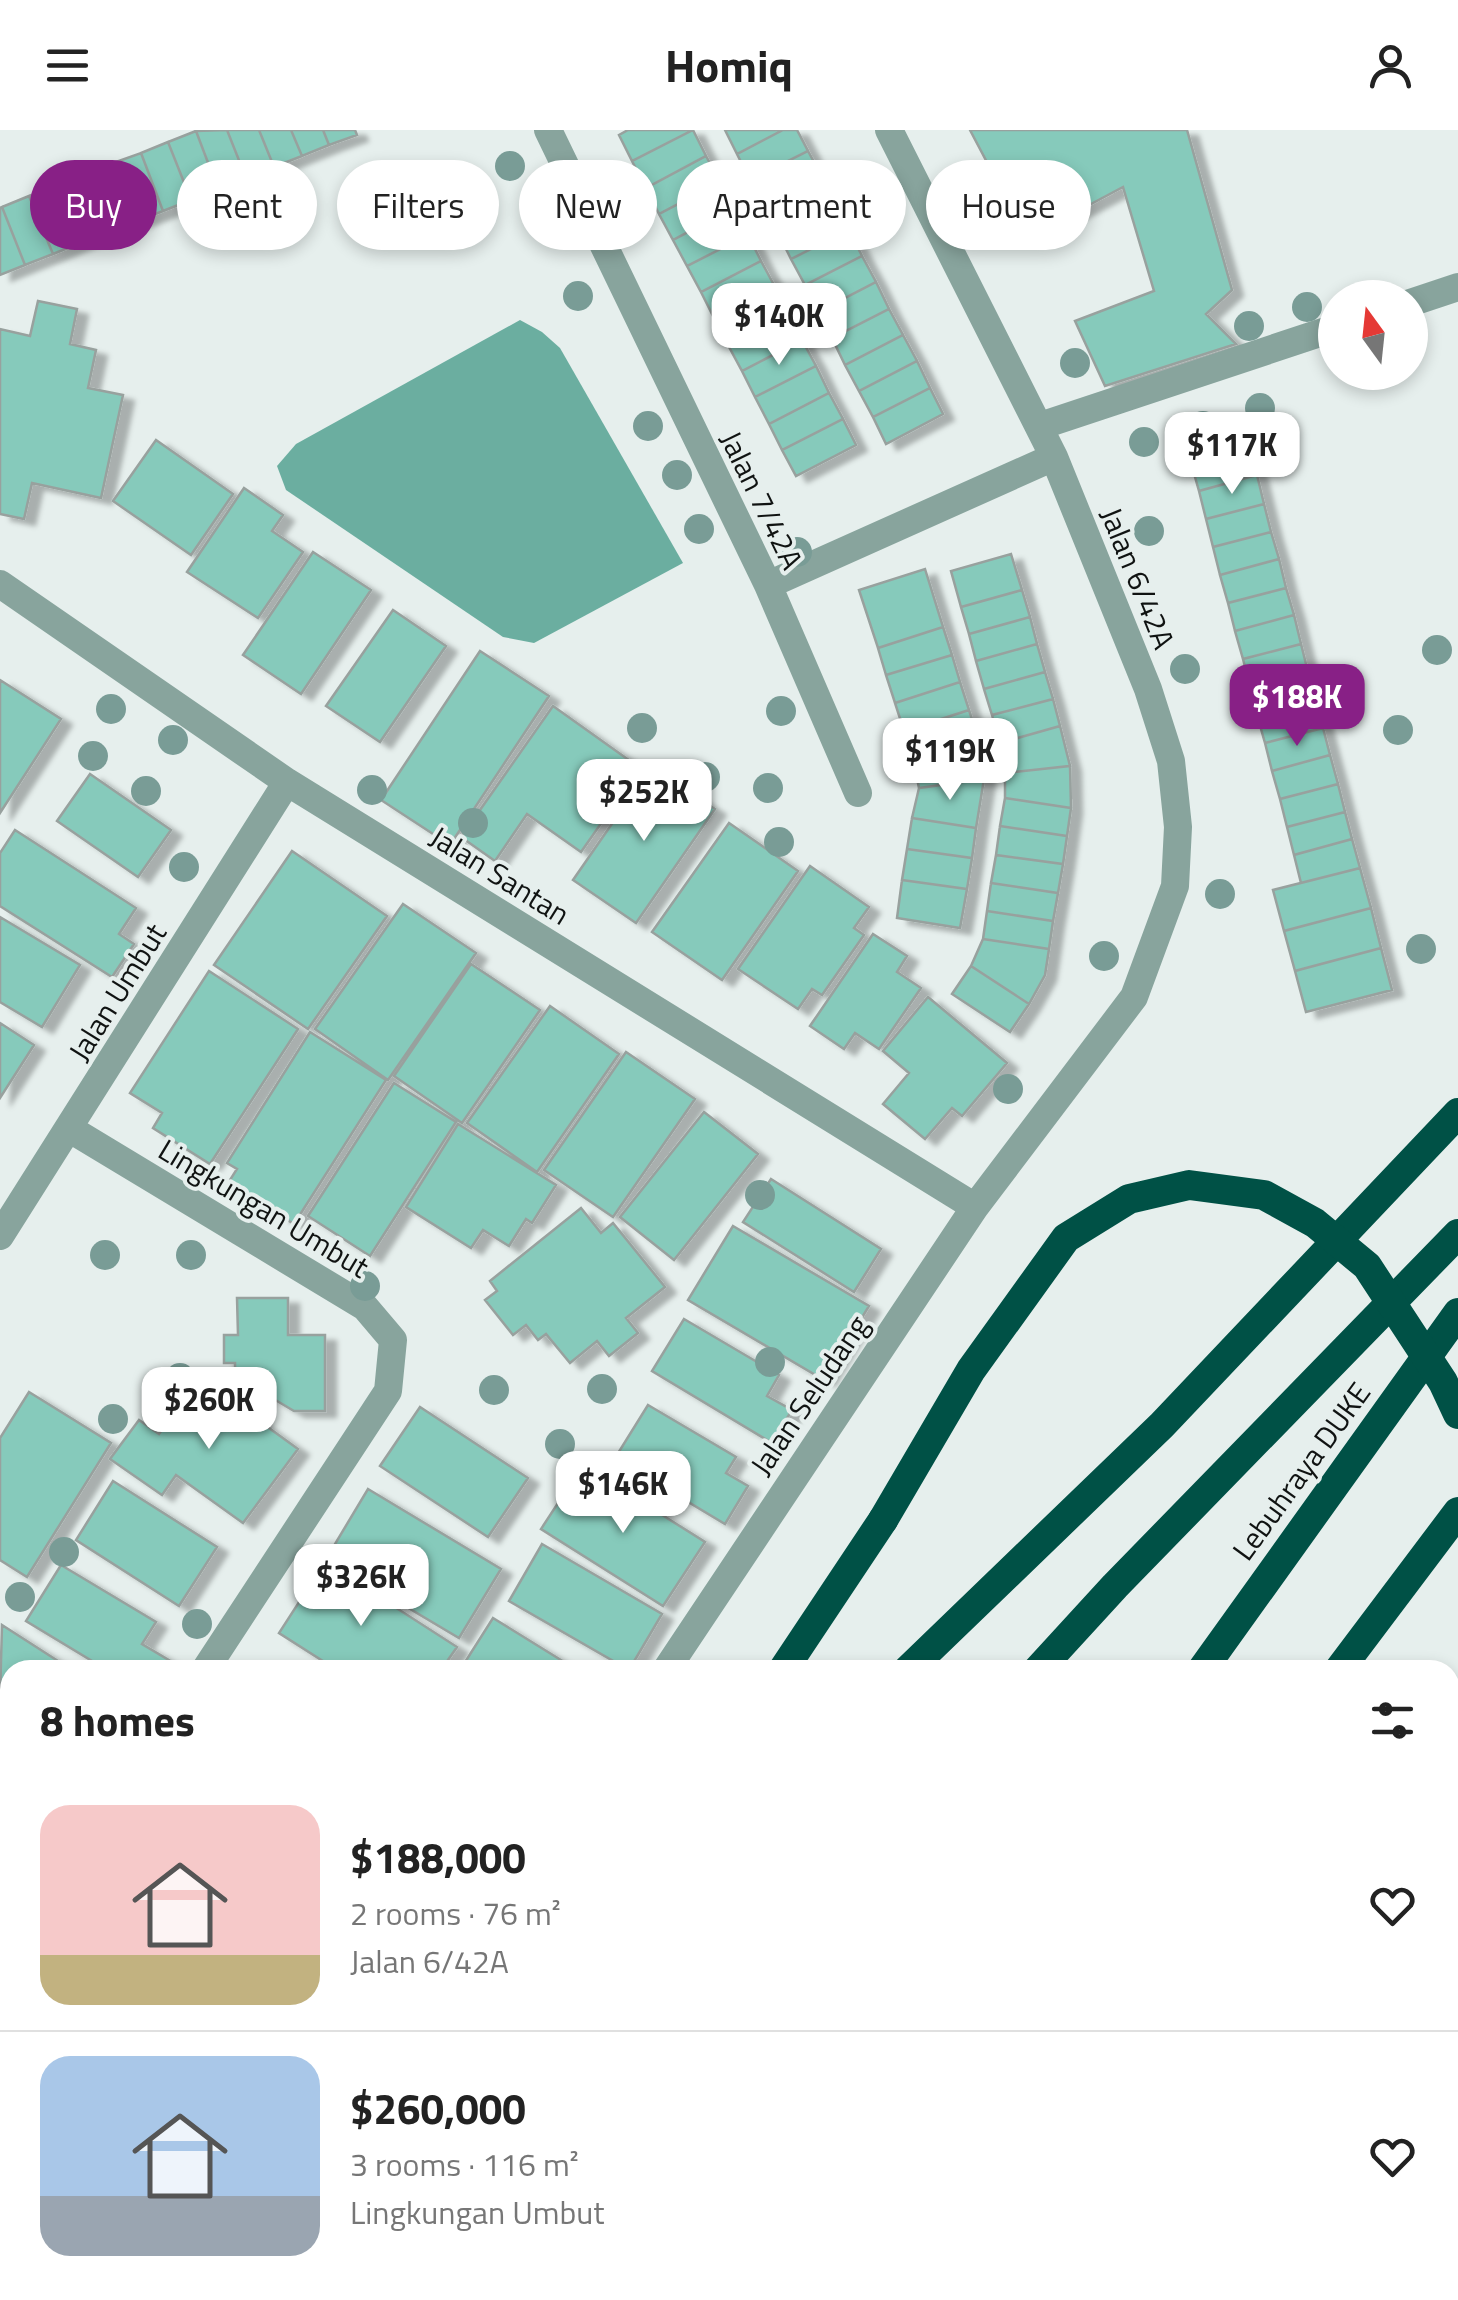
<!DOCTYPE html>
<meta charset="utf-8">
<style>
body{margin:0;font-family:"Titillium Web",sans-serif;background:#f2f2f2;color:#222;height:100vh;display:flex;flex-direction:column;font-size:38px;white-space:nowrap}
*{box-sizing:border-box;margin:0}
p{font-size:32px;color:#767676}
.icon{flex:none;width:55px;height:55px;fill:none;stroke:currentColor;stroke-width:2;stroke-linecap:round;stroke-linejoin:round}
.map{position:relative;flex:1;overflow:hidden}
.sheet{position:absolute;left:0px;top:1530px;width:1460px;height:640px;display:flex;flex-direction:column;background:#fff;border-radius:30px 30px 0 0;box-shadow:0 5px 15px #0003}
.sheet>*{flex:none}
.hud{position:absolute;left:30px;top:30px;width:1400px;height:90px;display:flex;gap:20px}
.needle{width:65px;rotate:345deg}
.buttons{position:absolute;left:1318px;top:150px;display:grid;gap:20px}
.buttons a{display:grid;place-items:center;width:110px;height:110px;border-radius:50%;background:#fff;box-shadow:0 5px 15px #0003;font-size:50px}
.price{position:absolute;translate:-50% -85px;padding:0 22px;border-radius:20px;background:#fff;color:#222;font-size:32px;line-height:65px;filter:drop-shadow(0 2px 5px #0008)}
.price::after{content:'';position:absolute;left:50%;top:60px;width:30px;height:22px;margin-left:-15px;background:inherit;clip-path:polygon(0 0,100% 0,50% 100%)}
.price.on{background:#882086;color:#fff}
ul{padding:0;list-style:none}
li{display:flex;align-items:center;gap:30px;height:250px;padding:0 40px}
li+li{border-top:2px solid #e0e0e0}
li span{display:grid;place-items:center;flex:none;width:280px;height:200px;border-radius:30px;color:#555}
li>.icon{margin-inline-start:auto}
span .icon{width:120px;height:120px;fill:#fffc;stroke-width:1}
li b{font-size:42px}
h2{display:flex;justify-content:space-between;align-items:center;height:120px;padding:0 40px;font-size:42px}
.chip{padding:0 35px;border-radius:45px;background:#fff;box-shadow:0 5px 15px #0003;font-size:35px;line-height:90px}
.chip.on{background:#882086;color:#fff}
header{display:flex;justify-content:space-between;align-items:center;height:130px;padding:0 40px;background:#fff;font-size:45px;font-weight:700}
.map>svg:first-child{display:block}
.water{fill:#6baea0}
.building{fill:#86cabb;stroke:#98a19e;stroke-width:2.5;filter:url(#shadow)}
.lines{fill:none;stroke-linecap:round;stroke-linejoin:round}
.service{stroke:#88a49d;stroke-width:22}
.minor{stroke:#88a49d;stroke-width:28}
.motorway{stroke:#005146;stroke-width:30}
.motorway-bridge{stroke:#005146;stroke-width:30}
.tree{fill:#799c96}
.labels{text-anchor:middle;dominant-baseline:central;stroke-width:8;stroke-linejoin:round;paint-order:stroke}
.street-label{font-size:30px;fill:#101312;stroke:#e6efed}
</style>
<header><svg class="icon" aria-label="menu" viewBox="0 0 24 24"><path d="M4 6h16M4 12h16M4 18h16"/></svg>Homiq<svg class="icon" aria-label="person" viewBox="0 0 24 24"><circle cx="12" cy="8" r="4"/><path d="M4 21q1-7 8-7t8 7"/></svg></header>
<div class="map">
<svg width="1458" height="2170" viewBox="0 0 1458 2170">
<defs>
<filter id="shadow"><feDropShadow dx="11" dy="6" stdDeviation="2.5" flood-color="#0004"/></filter>
</defs>
<rect width="100%" height="100%" fill="#e6efed"/>
<path class="water" d="M520,190L542,202L560,218L683,433L534,513L503,507L286,360L277,336L296,314Z"/>
<path class="building" d="M227,0H259L274,37L246,48Z
M227,0L246,48L218,59L196,1Z
M259,0H291L302,26L274,37Z
M291,0H323L329,15L302,26Z
M323,0H355L357,5L329,15Z
M628,0H693L632,31L619,5Z
M693,0L706,26L646,58L632,31Z
M725,0H783L737,24Z
M783,0H797L808,21L750,50L737,24Z
M970,0H1187L1232,160L1206,184L1236,214L1105,256L1075,191L1154,161L1123,57L1027,108Z
M196,1L218,59L191,70L168,12Z
M168,12L191,70L163,81L141,23Z
M808,21L822,47L764,76L750,50Z
M141,23L163,81L135,92L113,33Z
M706,26L720,52L659,84L646,58Z
M113,33L135,92L108,102L85,44Z
M85,44L108,102L80,113L57,55Z
M822,47L835,73L778,103L764,76Z
M720,52L733,78L673,110L659,84Z
M57,55L80,113L53,124L29,66Z
M29,66L53,124L25,135L2,77Z
M835,73L849,100L791,129L778,103Z
M2,77L25,135L0,145V78Z
M733,78L748,105L687,136L673,110Z
M849,100L862,126L805,155L791,129Z
M748,105L761,131L701,162L687,136Z
M862,126L876,152L818,182L805,155Z
M761,131L775,157L714,188L701,162Z
M876,152L889,179L832,208L818,182Z
M775,157L789,184L728,215L714,188Z
M38,171L77,179L70,214L96,220L88,258L123,265L101,368L32,353L24,389L0,384V199L30,206Z
M889,179L903,205L845,235L832,208Z
M789,184L802,210L742,241L728,215Z
M903,205L917,231L859,261L845,235Z
M802,210L816,236L755,267L742,241Z
M917,231L930,258L873,287L859,261Z
M816,236L829,263L769,294L755,267Z
M930,258L943,284L886,314L873,287Z
M829,263L843,289L782,320L769,294Z
M843,289L856,315L796,346L782,320Z
M156,310L233,364L191,425L113,371Z
M1249,318L1257,345L1199,361L1191,333Z
M1257,345L1264,374L1206,389L1199,361Z
M244,358L283,385L272,401L303,422L258,488L187,442Z
M1264,374L1271,402L1213,417L1206,389Z
M1271,402L1279,429L1220,445L1213,417Z
M313,422L371,460L301,564L243,525Z
M1011,424L1022,460L961,477L951,441Z
M1279,429L1286,458L1228,473L1220,445Z
M925,439L943,497L878,518L859,460Z
M1286,458L1294,485L1235,501L1228,473Z
M1022,460L1030,487L969,504L961,477Z
M393,480L446,516L380,612L326,576Z
M1294,485L1301,514L1243,529L1235,501Z
M1030,487L1037,514L976,531L969,504Z
M943,497L952,525L886,545L878,518Z
M1037,514L1045,542L984,559L976,531Z
M1301,514L1308,542L1250,557L1243,529Z
M480,521L549,566L450,715L381,670Z
M952,525L960,552L895,573L886,545Z
M1045,542L1053,569L992,585L984,559Z
M1308,542L1316,570L1257,585L1250,557Z
M0,550L61,589L0,683Z
M960,552L969,580L904,601L895,573Z
M1053,569L1060,596L1000,613L992,585Z
M1316,570L1323,598L1265,613L1257,585Z
M553,576L640,638L581,722L527,684L495,731L461,707Z
M969,580L978,608L913,629L904,601Z
M1060,596L1070,636L1005,643L1000,613Z
M1323,598L1330,625L1272,641L1265,613Z
M978,608L984,649L919,658L913,629Z
M1330,625L1338,654L1280,669L1272,641Z
M652,636L715,679L636,793L573,750Z
M1070,636L1071,678L1005,668V643Z
M90,644L171,700L138,747L57,691Z
M984,649L976,698L912,688L919,658Z
M1338,654L1345,682L1287,697L1280,669Z
M1005,668L1071,678L1067,706L1000,696Z
M1345,682L1352,709L1294,725L1287,697Z
M912,688L976,698L972,728L907,719Z
M729,693L798,741L722,850L652,802Z
M1000,696L1067,706L1063,734L996,725Z
M15,700L136,778L119,804L134,814L112,847L0,776V723Z
M1352,709L1360,738L1301,753L1294,725Z
M907,719L972,728L967,759L902,750Z
M292,721L387,786L308,899L214,835Z
M996,725L1063,734L1058,763L991,753Z
M810,736L869,777L854,798L864,805L822,865L812,859L798,879L738,839Z
M1360,738L1371,778L1284,801L1273,760Z
M902,750L967,759L960,798L897,788Z
M991,753L1058,763L1053,791L987,781Z
M403,774L476,823L388,950L315,899Z
M1371,778L1381,818L1295,841L1284,801Z
M987,781L1053,791L1049,819L983,809Z
M0,787L80,835L42,897L0,872Z
M873,804L907,826L897,842L921,858L879,919L855,903L844,919L810,896Z
M983,809L1049,819L1045,845L1029,874L971,836Z
M1381,818L1392,860L1306,882L1295,841Z
M471,834L540,880L462,993L394,946Z
M971,836L1029,874L1010,902L952,864Z
M209,841L298,899L210,1034L153,998L162,983L130,963Z
M928,867L1007,933L962,986L952,978L925,1009L883,974L909,943L883,921Z
M550,876L619,924L537,1042L467,993Z
M0,893L34,915L0,968Z
M310,902L386,950L294,1094L228,1053L237,1039L227,1033Z
M626,922L695,969L613,1087L544,1040Z
M394,953L456,992L370,1126L308,1086Z
M704,982L758,1024L674,1130L620,1087Z
M458,994L556,1055L532,1093L526,1089L509,1116L483,1100L471,1118L406,1077Z
M771,1049L881,1119L854,1162L743,1092Z
M581,1078L601,1103L613,1093L665,1157L626,1188L638,1203L609,1226L597,1211L570,1233L546,1204L538,1210L526,1195L513,1205L485,1170L497,1161L490,1151Z
M733,1096L869,1176L824,1250L688,1170Z
M237,1168H288V1205H325V1281H294L235,1246V1233H224V1205H238Z
M684,1189L779,1245L767,1266L792,1280L772,1313L652,1241Z
M200,1248L298,1319L243,1393L176,1345L162,1365L110,1329L139,1290L159,1304Z
M29,1262L111,1313L27,1447L0,1430V1308Z
M648,1275L736,1327L726,1343L748,1356L725,1394L615,1328Z
M420,1277L528,1348L488,1407L380,1336Z
M583,1335L705,1412L663,1476L541,1399Z
M113,1351L217,1417L179,1476L76,1410Z
M368,1359L501,1439L459,1508L326,1429Z
M542,1414L662,1484L629,1540L509,1471Z
M325,1432L457,1517L441,1540H337L279,1503Z
M61,1435L156,1492L142,1514L172,1532L167,1540H107L26,1491Z
M493,1488L577,1540H460Z
M2,1495L72,1540H10V1588L0,1581L5,1571L0,1568Z
M0,1616L10,1617V1713L0,1712Z
M0,1867H10V1959L0,1958Z
M1450,1961L1458,1993V2032L1450,2034Z
M0,2150L10,2160L27,2170H0Z
M49,2160H125L140,2170H42Z
M181,2160H216L209,2170H194Z"/>
<g class="lines">
<path class="service" d="M1450,2097L1458,2090
M1374,2163L1445,2162L1458,2158"/>
<path class="minor" d="M548,0L768,455L858,663
M1410,173L1458,157
M1040,296L1335,198
M0,454L287,652L975,1077
M768,455L1054,327
M70,999L365,1177L393,1210L388,1261L205,1540
M0,1106L287,652
M666,1540L975,1077L1134,867L1175,756L1178,697L1171,631L1148,559L1054,327L889,0
M0,1766H10
M257,2170L264,2160"/>
<path class="motorway" d="M783,1540L883,1390
M908,1540L1162,1295L1458,983
M1038,1540L1115,1456L1458,1104
M1202,1540L1458,1183
M1339,1540L1458,1382
M1450,1645L1458,1635
M1450,1708L1458,1701
M428,2170L433,2160
M479,2170L483,2160
M559,2170L565,2160
M641,2170L644,2160
M763,2170L769,2160
M878,2170L883,2160
M962,2170L970,2160
M1017,2170L1022,2160
M1073,2170L1078,2160"/>
<path class="motorway-bridge" d="M883,1390L971,1240L1066,1108L1129,1069L1189,1055L1264,1065L1315,1093L1367,1136L1443,1252L1458,1284"/>
</g>
<g class="tree">
<circle cx="510" cy="36" r="15"/>
<circle cx="544" cy="86" r="15"/>
<circle cx="988" cy="98" r="15"/>
<circle cx="578" cy="166" r="15"/>
<circle cx="1307" cy="177" r="15"/>
<circle cx="1249" cy="196" r="15"/>
<circle cx="1075" cy="233" r="15"/>
<circle cx="1260" cy="278" r="15"/>
<circle cx="648" cy="296" r="15"/>
<circle cx="1203" cy="296" r="15"/>
<circle cx="1144" cy="312" r="15"/>
<circle cx="677" cy="345" r="15"/>
<circle cx="699" cy="399" r="15"/>
<circle cx="1149" cy="401" r="15"/>
<circle cx="797" cy="422" r="15"/>
<circle cx="1437" cy="520" r="15"/>
<circle cx="1185" cy="539" r="15"/>
<circle cx="111" cy="579" r="15"/>
<circle cx="781" cy="581" r="15"/>
<circle cx="642" cy="598" r="15"/>
<circle cx="1398" cy="600" r="15"/>
<circle cx="173" cy="610" r="15"/>
<circle cx="93" cy="626" r="15"/>
<circle cx="705" cy="647" r="15"/>
<circle cx="768" cy="658" r="15"/>
<circle cx="372" cy="660" r="15"/>
<circle cx="146" cy="661" r="15"/>
<circle cx="473" cy="693" r="15"/>
<circle cx="779" cy="712" r="15"/>
<circle cx="184" cy="737" r="15"/>
<circle cx="1220" cy="764" r="15"/>
<circle cx="1421" cy="819" r="15"/>
<circle cx="1104" cy="826" r="15"/>
<circle cx="1008" cy="959" r="15"/>
<circle cx="760" cy="1065" r="15"/>
<circle cx="105" cy="1125" r="15"/>
<circle cx="191" cy="1125" r="15"/>
<circle cx="365" cy="1156" r="15"/>
<circle cx="770" cy="1232" r="15"/>
<circle cx="180" cy="1248" r="15"/>
<circle cx="602" cy="1259" r="15"/>
<circle cx="494" cy="1260" r="15"/>
<circle cx="113" cy="1289" r="15"/>
<circle cx="560" cy="1314" r="15"/>
<circle cx="64" cy="1422" r="15"/>
<circle cx="20" cy="1467" r="15"/>
<circle cx="197" cy="1494" r="15"/>
</g>
<g class="labels">
<g class="street-label">
<text transform="translate(762 370) rotate(64)">Jalan 7/42A</text>
<text transform="translate(1138 448) rotate(68)">Jalan 6/42A</text>
<text transform="translate(500 745) rotate(32)">Jalan Santan</text>
<text transform="translate(117 862) rotate(-58)">Jalan Umbut</text>
<text transform="translate(264 1078) rotate(31)">Lingkungan Umbut</text>
<text transform="translate(809 1265) rotate(-56)">Jalan Seludang</text>
<text transform="translate(1301 1341) rotate(-54)">Lebuhraya DUKE</text>
</g>
</g>
</svg>
<div class="buttons">
<a><svg class="needle" viewBox="-14 -14 28 28"><path d="M0-13l5 13h-10z" fill="#e53935"/><path d="M0 13l5-13h-10z" fill="#767676"/></svg></a>
</div>
<b class="price" style="left:779px;top:238px">$140K</b>
<b class="price" style="left:1232px;top:367px">$117K</b>
<b class="price on" style="left:1297px;top:619px">$188K</b>
<b class="price" style="left:950px;top:673px">$119K</b>
<b class="price" style="left:644px;top:714px">$252K</b>
<b class="price" style="left:209px;top:1322px">$260K</b>
<b class="price" style="left:623px;top:1406px">$146K</b>
<b class="price" style="left:361px;top:1499px">$326K</b>
<div class="hud">
<a class="chip on">Buy</a>
<a class="chip">Rent</a>
<a class="chip">Filters</a>
<a class="chip">New</a>
<a class="chip">Apartment</a>
<a class="chip">House</a>
</div>
<section class="sheet">
<h2>8 homes<svg class="icon" aria-label="filters" viewBox="0 0 24 24"><path d="M4 7h16M4 17h16"/><circle cx="9" cy="7" r="2"/><circle cx="15" cy="17" r="2"/></svg></h2>
<ul>
<li><span style="background:linear-gradient(#f6c9c9 75%,#c2b280 0)"><svg class="icon" aria-label="home" viewBox="0 0 24 24"><path d="M3 11l9-7 9 7M6 9v11h12V9"/></svg></span><div><b>$188,000</b><p>2 rooms · 76 m²</p><p>Jalan 6/42A</p></div><svg class="icon" aria-label="heart" viewBox="0 0 24 24"><path d="M12 20l-8-8c-3-5 5-10 8-4 3-6 11-1 8 4z"/></svg></li>
<li><span style="background:linear-gradient(#a9c7e8 70%,#9aa5b1 0)"><svg class="icon" aria-label="home" viewBox="0 0 24 24"><path d="M3 11l9-7 9 7M6 9v11h12V9"/></svg></span><div><b>$260,000</b><p>3 rooms · 116 m²</p><p>Lingkungan Umbut</p></div><svg class="icon" aria-label="heart" viewBox="0 0 24 24"><path d="M12 20l-8-8c-3-5 5-10 8-4 3-6 11-1 8 4z"/></svg></li>
</ul>
</section>
</div>
